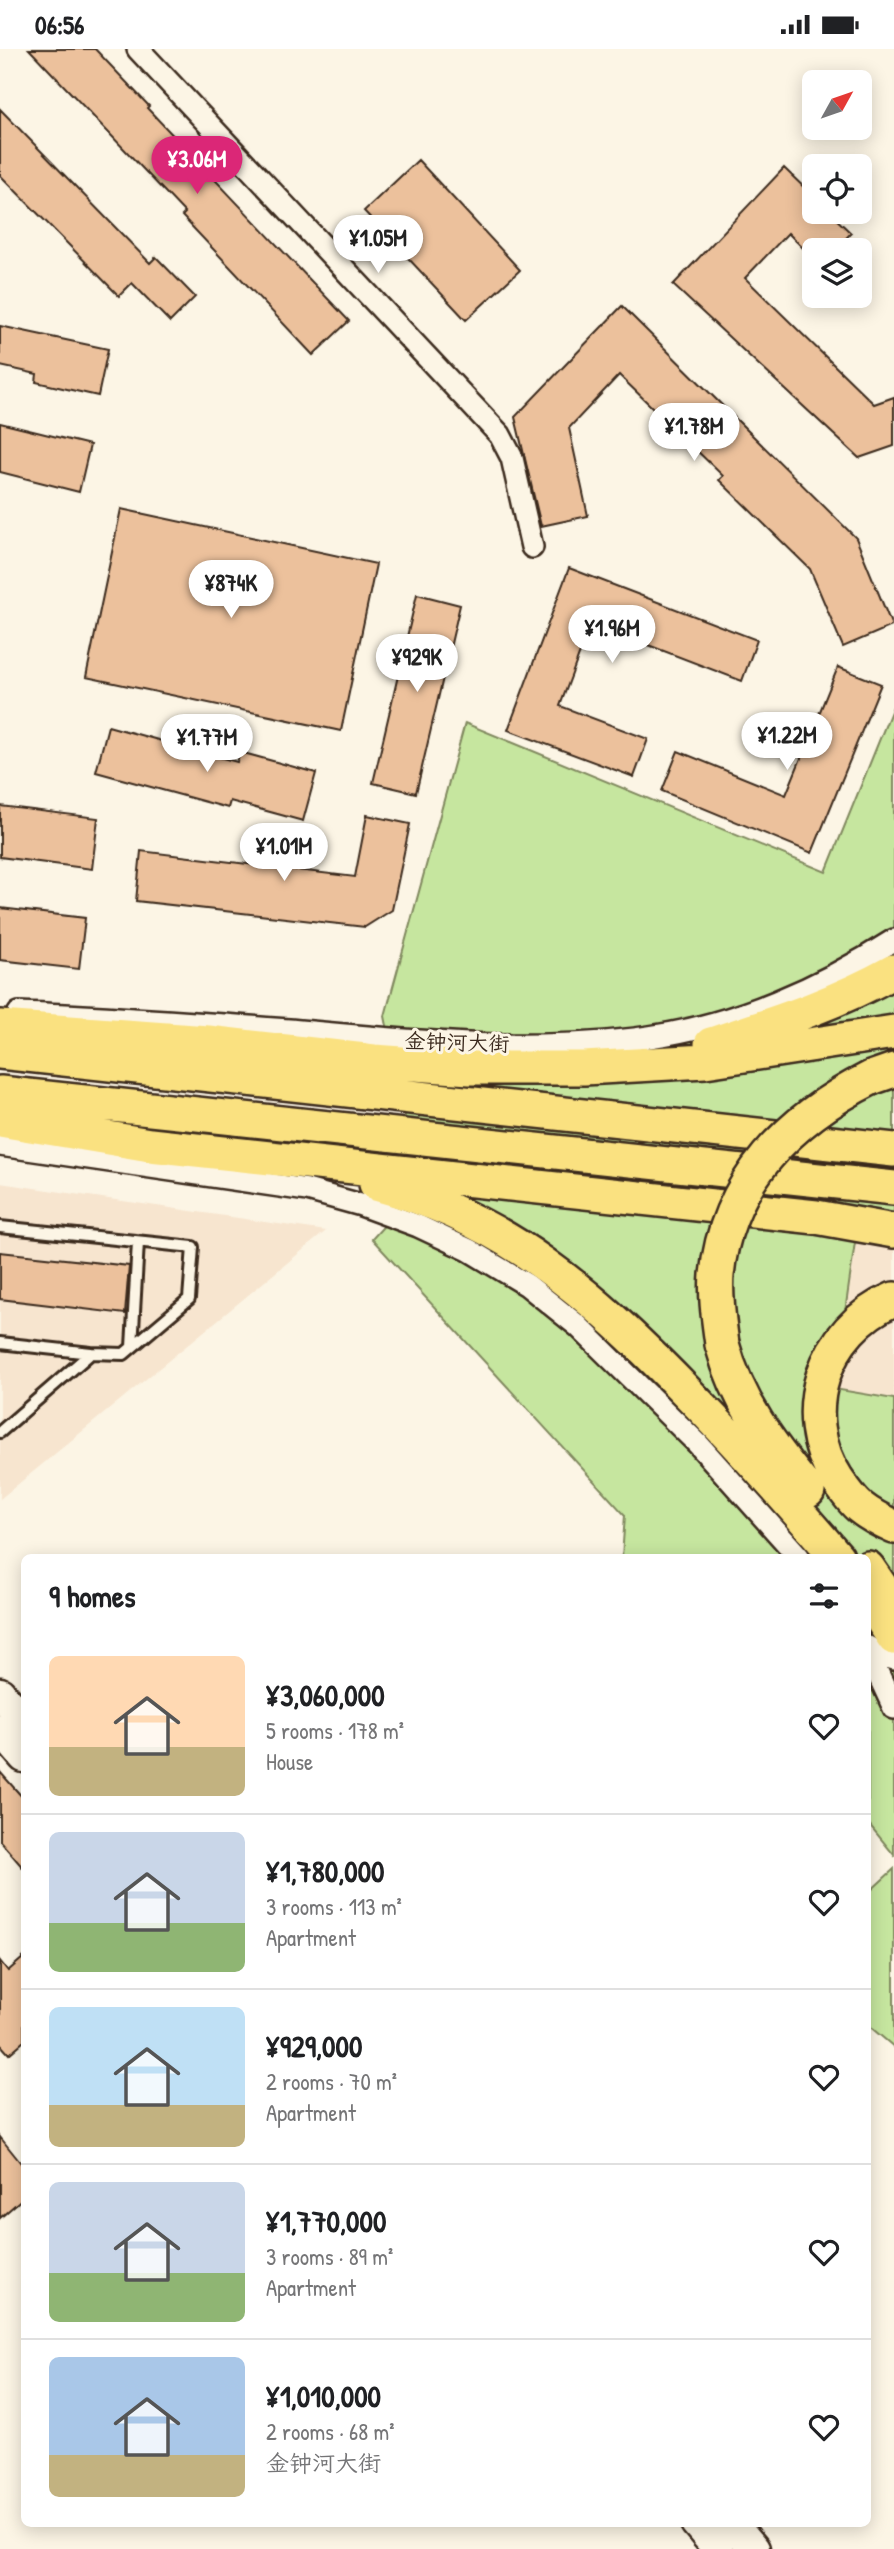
<!DOCTYPE html>
<meta charset="utf-8">
<style>
body{margin:0;font-family:"Patrick Hand","LXGW WenKai TC",sans-serif;background:#f2f2f2;color:#202124;height:100vh;display:flex;flex-direction:column;font-size:26px;white-space:nowrap}
*{box-sizing:border-box;margin:0}
p{font-size:23px;color:#757577}
.icon{flex:none;width:38px;height:38px;fill:none;stroke:currentColor;stroke-width:2;stroke-linecap:round;stroke-linejoin:round}
.map{position:relative;flex:1;overflow:hidden}
.drawer{position:absolute;left:21px;top:1505px;width:850px;height:973px;display:flex;flex-direction:column;background:#fff;border-radius:10px;box-shadow:0 4px 18px #0003}
.drawer>*{flex:none}
.needle{width:46px;rotate:50deg}
.buttons{position:absolute;left:802px;top:21px;display:grid;gap:14px}
.buttons a{display:grid;place-items:center;width:70px;height:70px;border-radius:10px;background:#fff;box-shadow:0 4px 18px #0003;font-size:35px}
.price{position:absolute;translate:-50% -60px;padding:0 16px;border-radius:24px;background:#fff;color:#222;font-size:23px;line-height:46px;filter:drop-shadow(0 2px 4px #0008)}
.price::after{content:'';position:absolute;left:50%;top:42px;width:21px;height:16px;margin-left:-10px;background:inherit;clip-path:polygon(0 0,100% 0,50% 100%)}
.price.active{background:#db2777;color:#fff}
ul{padding:0;list-style:none}
li{display:flex;align-items:center;gap:21px;height:175px;padding:0 28px}
li+li{border-top:2px solid #e0e0e0}
li span{display:grid;place-items:center;flex:none;width:196px;height:140px;border-radius:10px;color:#555}
li>.icon{margin-inline-start:auto}
span .icon{width:84px;height:84px;fill:#fffc;stroke-width:1}
li b{font-size:30px}
h2{display:flex;justify-content:space-between;align-items:center;height:84px;padding:0 28px;font-size:30px}
.status{display:flex;justify-content:space-between;align-items:center;height:49px;padding:0 35px;background:#fff;direction:ltr}
.status svg{height:19px;fill:currentColor}
.map>svg:first-child{display:block}
.built{fill:#f7e5cf}
.green{fill:#c6e69f;stroke:#80885e;stroke-width:2}
.building{fill:#ecc19c;stroke:#3b2a1e;stroke-width:2}
.lines{fill:none;stroke-linecap:round;stroke-linejoin:round}
.lane-casing{stroke:#3b2a1e;stroke-width:16}
.street-casing{stroke:#3b2a1e;stroke-width:26}
.secondary-casing{stroke:#3b2a1e;stroke-width:35}
.primary-casing{stroke:#3b2a1e;stroke-width:38}
.lane{stroke:#fcf5e5;stroke-width:10}
.street{stroke:#fcf5e5;stroke-width:21}
.secondary{stroke:#fcf5e5;stroke-width:30}
.primary{stroke:#fae180;stroke-width:33}
.primary-bridge-casing{stroke:#3b2a1e;stroke-width:38;stroke-linecap:butt}
.primary-bridge{stroke:#fae180;stroke-width:33}
.labels{text-anchor:middle;dominant-baseline:central;stroke-width:6;stroke-linejoin:round;paint-order:stroke}
.street-label{font-size:21px;fill:#3b2a1e;stroke:#fcf5e5}
</style>
<div class="status"><b>06:56</b><svg viewBox="0 0 49 12"><path d="M0 12V9h3v3zM5 12V6h3v6zM10 12V3h3v9zM15 12V0h3v12zM26 1h20v11H26zM47 4h2v5h-2z"/></svg></div>
<div class="map">
<svg width="894" height="2500" viewBox="0 0 894 2500">
<rect width="100%" height="100%" fill="#fcf5e5"/>
<filter id="ink" filterUnits="userSpaceOnUse"><feTurbulence type="fractalNoise" baseFrequency=".0143" numOctaves="2"/><feDisplacementMap in="SourceGraphic" scale="14" xChannelSelector="R" yChannelSelector="G"/><feConvolveMatrix kernelMatrix="1 2 1 2 8 2 1 2 1" color-interpolation-filters="sRGB"/></filter>
<g filter="url(#ink)">
<path class="built" d="M0,1134L326,1182L0,1450Z
M855,1193L894,1198V1350L834,1341Z"/>
<path class="green" d="M894,655V1198L855,1193L834,1340L894,1350V1806L868,1774V1508H622L625,1466L372,1190L419,1138L385,967L465,674L826,823Z
M894,1820V1998L868,1976V1844Z"/>
<path class="building" d="M29,0H95L149,57L147,59L349,272L313,306L182,167L185,164Z
M0,60L150,214L156,208L195,248L170,273L132,234L119,247L0,126Z
M418,111L520,221L466,271L364,162Z
M784,119L814,148V163H829L851,184L835,201H805L788,184L745,229L874,355L894,348V397L859,409L673,236Z
M622,257L856,489L892,577L843,598L810,520L719,431L723,427L619,326L569,379L588,467L541,477L515,368Z
M0,277L108,300L98,347L36,333L37,325L0,317Z
M0,374L90,396L79,443L0,423Z
M121,460L376,515L341,682L86,628Z
M569,519L757,591L742,632L591,574L560,657L648,690L634,728L508,681Z
M417,545L460,556L416,744L373,734Z
M838,618L881,635L812,804L662,742L678,702L786,746Z
M108,677L237,713L240,703L316,724L303,772L230,752L228,759L96,723Z
M0,757L98,769L92,820L0,808Z
M367,766L410,775L392,861L365,878L136,852L141,802L355,828Z
M0,859L85,869L79,920L0,911Z
M0,1203L129,1217L125,1265L0,1250Z
M0,1723L24,1750V1820L0,1792Z
M24,1908V1992L9,2005L0,1995V1912L8,1922Z
M0,2088L24,2118V2148L0,2169Z"/>
<g class="lines">
<g class="lane-casing">
<path id="lane" d="M0,1178L193,1198L189,1250L124,1305L91,1304L0,1383
M0,1294L91,1304
M132,1298L138,1193"/>
</g>
<g class="street-casing">
<path id="street" d="M138,0L500,386L512,409L532,498
M19,964C109,967 199,974 289,981C408,992 530,1005 649,988C735,976 821,938 894,891
M0,1096L307,1141L361,1156L418,1177L469,1201L527,1236L578,1277L698,1395L799,1508
M868,1598L877,1605L894,1610
M868,1603L894,1659"/>
</g>
<g class="secondary-casing">
<path id="secondary" d="M0,1644L24,1672
M0,1680L24,1708
M696,2474L718,2500
M732,2474L754,2500"/>
</g>
<g class="primary-casing">
<path id="primary" d="M0,978L208,993L374,1012L470,1019H584L705,1012L894,983
M711,995C775,974 835,955 894,922
M0,1003L894,1101
M871,1029L894,1021
M0,1044L894,1139
M0,1071L150,1096L816,1168L894,1182
M376,1135C506,1170 591,1245 683,1339C737,1394 787,1450 837,1508
M894,1250C823,1280 795,1365 837,1430C844,1440 852,1452 861,1459C871,1467 883,1473 894,1478
M722,1295C737,1352 771,1397 808,1442
M868,1519L894,1557
M868,1550L894,1589"/>
</g>
<use href="#lane" class="lane"/>
<use href="#street" class="street"/>
<use href="#secondary" class="secondary"/>
<use href="#primary" class="primary"/>
<g class="primary-bridge-casing">
<path id="primary-bridge" d="M722,1295C719,1272 715,1249 717,1226C726,1132 791,1069 871,1029"/>
</g>
<use href="#primary-bridge" class="primary-bridge"/>
</g>
</g>
<g class="labels">
<g class="street-label">
<text transform="translate(457 993) rotate(2)">金钟河大街</text>
</g>
</g>
</svg>
<div class="buttons">
<a><svg class="needle" viewBox="-14 -14 28 28"><path d="M0-13l5 13h-10z" fill="#e53935"/><path d="M0 13l5-13h-10z" fill="#757577"/></svg></a>
<a><svg class="icon" aria-label="locate" viewBox="0 0 24 24"><circle cx="12" cy="12" r="6"/><path d="M12 2v4M12 18v4M2 12h4M18 12h4"/></svg></a>
<a><svg class="icon" aria-label="layers" viewBox="0 0 24 24"><path d="M12 4l9 5-9 5-9-5zM3 14l9 5 9-5"/></svg></a>
</div>
<b class="price active" style="left:197px;top:147px">¥3.06M</b>
<b class="price" style="left:378px;top:226px">¥1.05M</b>
<b class="price" style="left:694px;top:414px">¥1.78M</b>
<b class="price" style="left:231px;top:571px">¥874K</b>
<b class="price" style="left:612px;top:616px">¥1.96M</b>
<b class="price" style="left:417px;top:645px">¥929K</b>
<b class="price" style="left:787px;top:723px">¥1.22M</b>
<b class="price" style="left:207px;top:725px">¥1.77M</b>
<b class="price" style="left:284px;top:834px">¥1.01M</b>
<section class="drawer">
<h2>9 homes<svg class="icon" aria-label="filters" viewBox="0 0 24 24"><path d="M4 7h16M4 17h16"/><circle cx="9" cy="7" r="2"/><circle cx="15" cy="17" r="2"/></svg></h2>
<ul>
<li><span style="background:linear-gradient(#ffd9b3 65%,#c2b280 0)"><svg class="icon" aria-label="home" viewBox="0 0 24 24"><path d="M3 11l9-7 9 7M6 9v11h12V9"/></svg></span><div><b>¥3,060,000</b><p>5 rooms · 178 m²</p><p>House</p></div><svg class="icon" aria-label="heart" viewBox="0 0 24 24"><path d="M12 20l-8-8c-3-5 5-10 8-4 3-6 11-1 8 4z"/></svg></li>
<li><span style="background:linear-gradient(#c9d6e8 65%,#8fb573 0)"><svg class="icon" aria-label="home" viewBox="0 0 24 24"><path d="M3 11l9-7 9 7M6 9v11h12V9"/></svg></span><div><b>¥1,780,000</b><p>3 rooms · 113 m²</p><p>Apartment</p></div><svg class="icon" aria-label="heart" viewBox="0 0 24 24"><path d="M12 20l-8-8c-3-5 5-10 8-4 3-6 11-1 8 4z"/></svg></li>
<li><span style="background:linear-gradient(#bfe0f5 70%,#c2b280 0)"><svg class="icon" aria-label="home" viewBox="0 0 24 24"><path d="M3 11l9-7 9 7M6 9v11h12V9"/></svg></span><div><b>¥929,000</b><p>2 rooms · 70 m²</p><p>Apartment</p></div><svg class="icon" aria-label="heart" viewBox="0 0 24 24"><path d="M12 20l-8-8c-3-5 5-10 8-4 3-6 11-1 8 4z"/></svg></li>
<li><span style="background:linear-gradient(#c9d6e8 65%,#8fb573 0)"><svg class="icon" aria-label="home" viewBox="0 0 24 24"><path d="M3 11l9-7 9 7M6 9v11h12V9"/></svg></span><div><b>¥1,770,000</b><p>3 rooms · 89 m²</p><p>Apartment</p></div><svg class="icon" aria-label="heart" viewBox="0 0 24 24"><path d="M12 20l-8-8c-3-5 5-10 8-4 3-6 11-1 8 4z"/></svg></li>
<li><span style="background:linear-gradient(#a9c7e8 70%,#c2b280 0)"><svg class="icon" aria-label="home" viewBox="0 0 24 24"><path d="M3 11l9-7 9 7M6 9v11h12V9"/></svg></span><div><b>¥1,010,000</b><p>2 rooms · 68 m²</p><p>金钟河大街</p></div><svg class="icon" aria-label="heart" viewBox="0 0 24 24"><path d="M12 20l-8-8c-3-5 5-10 8-4 3-6 11-1 8 4z"/></svg></li>
</ul>
</section>
</div>
